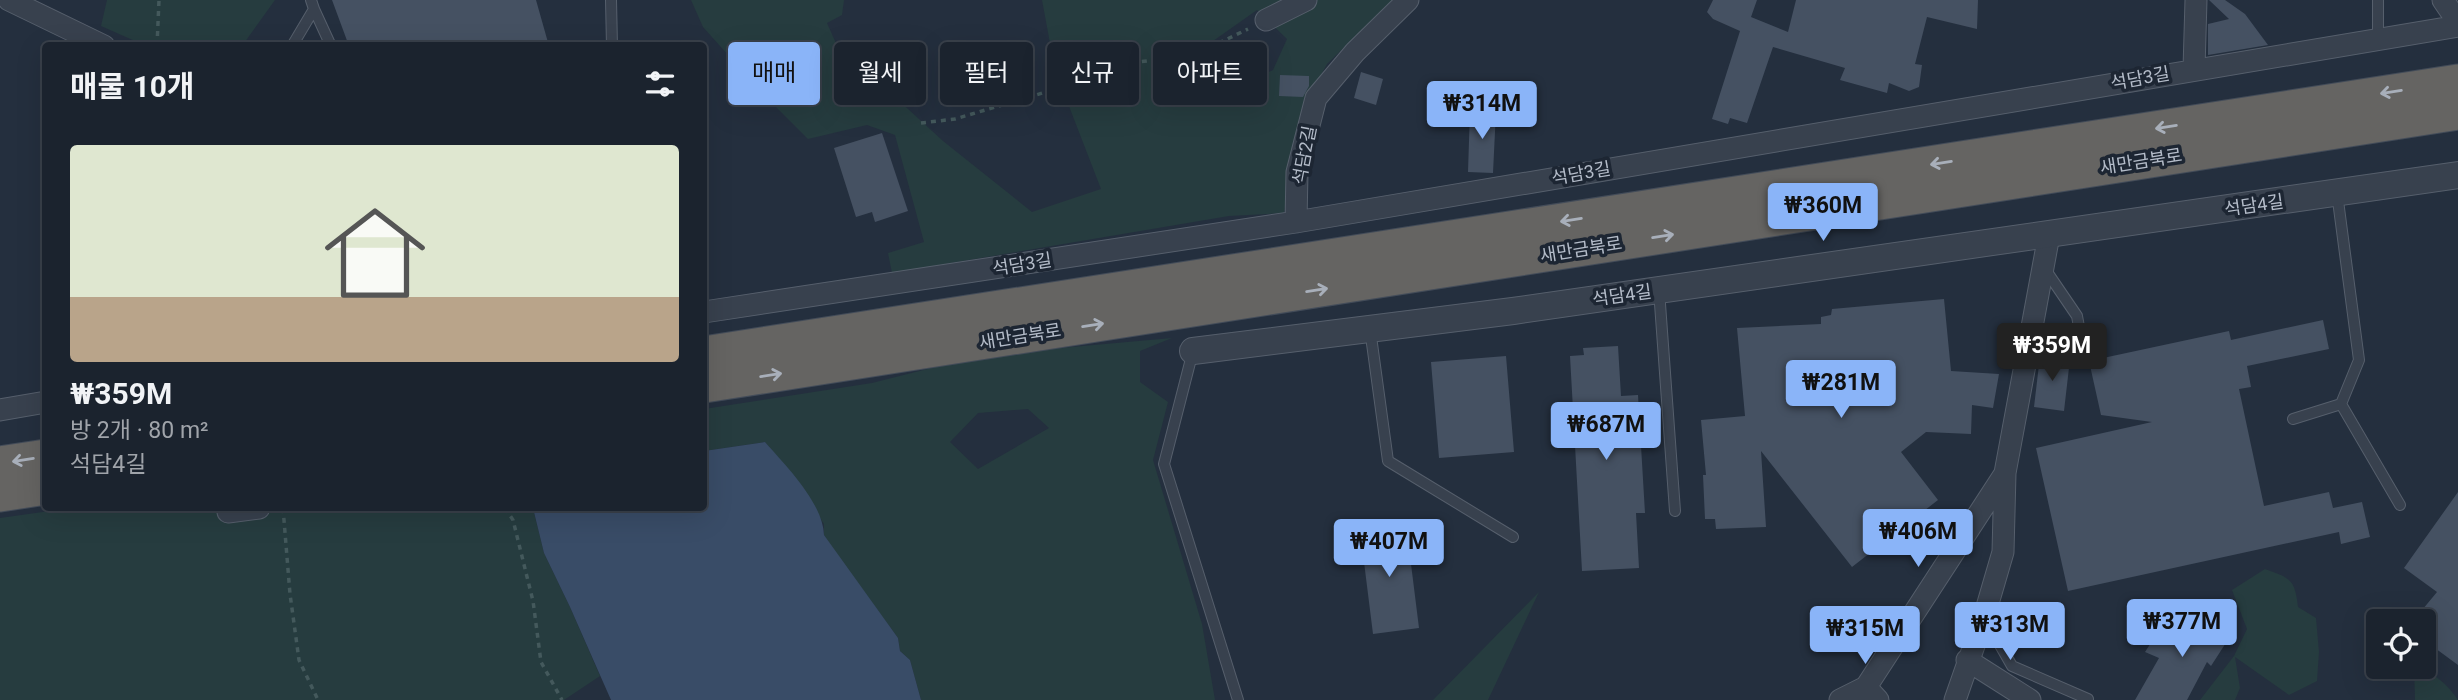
<!DOCTYPE html>
<html lang="ko">
<meta charset="utf-8">
<style>
body{margin:0;font-family:Roboto,"Noto Sans KR",sans-serif;background:#242b36;color:#f1f3f6;height:100vh;display:flex;flex-direction:column;font-size:26px;white-space:nowrap}
*{box-sizing:border-box;margin:0}
p{font-size:23px;color:#a0a4aa}
.icon{flex:none;width:38px;height:38px;fill:none;stroke:currentColor;stroke-width:2;stroke-linecap:round;stroke-linejoin:round}
.map{position:relative;flex:1;overflow:hidden}
.drawer{position:absolute;left:42px;top:42px;width:665px;height:469px;display:flex;flex-direction:column;background:#1b232e;border-radius:7px;box-shadow:0 7px 28px #0002,0 0 0 2px #39404a}
.drawer>*{flex:none}
.hud{position:absolute;left:728px;top:42px;width:665px;height:63px;display:flex;gap:14px}
.buttons{position:absolute;left:2366px;top:609px;display:grid;gap:14px}
.buttons a{display:grid;place-items:center;width:70px;height:70px;border-radius:7px;background:#1b232e;box-shadow:0 7px 28px #0002,0 0 0 2px #39404a;font-size:35px}
.price{position:absolute;translate:-50% -60px;padding:0 16px;border-radius:7px;background:#8ab4f8;color:#111;font-size:23px;line-height:46px;filter:drop-shadow(0 2px 4px #0008)}
.price::after{content:'';position:absolute;left:50%;top:42px;width:21px;height:16px;margin-left:-10px;background:inherit;clip-path:polygon(0 0,100% 0,50% 100%)}
.price.current{background:#222;color:#fff}
ul{padding:0;list-style:none}
li{display:grid;align-content:center;gap:14px;height:371px;padding:0 28px}
li+li{border-top:2px solid #39404a}
li span{display:grid;place-items:center;height:217px;border-radius:7px;color:#555}
li>.icon{margin-inline-start:auto}
span .icon{width:126px;height:126px;fill:#fffc;stroke-width:1}
li b{font-size:30px}
h2{display:flex;justify-content:space-between;align-items:center;height:84px;padding:0 28px;font-size:30px}
.chip{padding:0 24px;border-radius:7px;background:#1b232e;box-shadow:0 7px 28px #0002,0 0 0 2px #39404a;font-size:24px;line-height:63px}
.chip.current{background:#8ab4f8;color:#111}
.map>svg:first-child{display:block}
.green{fill:#263c3f;fill-rule:evenodd}
.water{fill:#394c67}
.building{fill:#455162}
.lines{fill:none;stroke-linecap:round;stroke-linejoin:round}
.service-casing{stroke:#565f6c;stroke-width:12}
.minor-casing{stroke:#565f6c;stroke-width:23}
.tertiary-casing{stroke:#565f6c;stroke-width:28}
.trunk-casing{stroke:#434c59;stroke-width:37}
.path{stroke:#44595c;stroke-width:3.5;stroke-dasharray:5 5;stroke-linecap:butt}
.service{stroke:#38414e;stroke-width:10}
.minor{stroke:#38414e;stroke-width:21}
.tertiary{stroke:#38414e;stroke-width:26}
.trunk{stroke:#656462;stroke-width:35}
.oneway{stroke:#a8afba}
.labels{text-anchor:middle;dominant-baseline:central;stroke-width:7;stroke-linejoin:round;paint-order:stroke}
.street-label{font-size:18px;fill:#b4bcc9;stroke:#1d2633}
</style>
<div class="map">
<svg width="2458" height="700" viewBox="0 0 2458 700">
<rect width="100%" height="100%" fill="#242f3e"/>
<path class="green" d="M107,0H275L242,46L144,45L101,26Z
M691,0H844L842,15L827,23L852,79L896,98L943,141L1032,212L1101,189L1055,70L1042,0H1393L1327,64L1300,115L1284,213L1229,216L892,273L888,253L924,242L895,135L867,125L808,139L762,93L703,27ZM1257,10L1287,39L1273,70L1229,91L1206,46Z
M1172,338L1140,351V382L1168,402L1153,460L1202,624L1215,700H921L910,660L900,651L898,638L834,551L824,535V524L788,470L765,442L704,451V409L872,383L983,355ZM1028,409L1049,428L978,469L950,442L978,413Z
M71,508H533L544,553L570,607L600,676L564,700H0V518Z
M2265,569C2290,578 2295,579 2298,607L2316,618L2319,652L2317,681L2289,695L2235,657L2240,688L2235,700H2200L2234,656L2247,629L2232,590Z
M1539,592L1488,700H1433Z
M2414,667C2429,667 2450,687 2458,700H2415Z"/>
<path class="water" d="M765,442C786,466 823,503 824,535L898,638L900,651L910,660L921,700H611L570,607L544,553L533,508H704V451Z"/>
<path class="building" d="M332,0H536L549,46H349Z
M1713,0H1757L1751,17L1788,32L1796,0H1978L1977,29L1927,17L1915,64L1922,65L1919,87L1909,91L1889,83L1887,93L1840,80L1845,68L1773,47L1747,123L1730,118L1728,124L1712,119L1740,31L1713,19L1707,12Z
M2209,0H2225L2245,14L2268,45L2208,55V24L2229,19Z
M1361,72L1383,79L1376,105L1354,98Z
M1280,75L1309,76V86L1303,97L1279,96Z
M1470,110L1496,111L1493,173L1468,172Z
M882,133L908,211L875,222L872,212L856,217L834,148Z
M1944,299L1951,371L1999,374L1993,408L1972,405L1971,434L1926,432L1901,452L1938,500L1852,567L1761,451L1766,527L1716,529L1715,519H1705L1703,475H1706L1701,420L1745,416L1737,328L1821,324V317L1831,315L1832,309Z
M2323,320L2329,349L2247,366L2251,387L2239,389L2264,506L2329,492L2333,508L2362,502L2370,537L2341,544L2339,532L2068,591L2036,448L2152,422L2101,415L2089,361L2229,331L2231,340Z
M1618,346L1621,396L1638,395L1645,513H1636L1639,568L1582,571L1570,356L1584,355L1583,348Z
M1506,356L1514,452L1439,458L1431,362Z
M2040,356L2070,359L2064,411L2034,407Z
M2458,492V665L2424,640V621H2413L2437,592L2404,568Z
M1406,524L1419,628L1373,634L1360,530Z
M2204,617L2231,635L2211,666L2207,662L2187,700H2135L2159,658L2145,652L2156,635Z"/>
<g class="lines">
<g class="service-casing">
<path id="service" d="M611,0L612,46
M314,9L331,46
M2378,39V0
M292,46L314,9L311,0
M2045,269L2077,316L2084,354
M1659,290L1675,511
M1370,329L1388,461L1513,537
M1193,351L1164,464L1238,700
M2341,404L2400,505
M2293,419L2341,404L2359,360L2337,193
M1984,617L2012,666L2088,699"/>
</g>
<g class="minor-casing">
<path id="minor" d="M9,0L104,46
M2443,0L2458,22
M1266,20L1306,0
M2194,69L2196,0
M1296,222L1297,172L1316,98L1355,52L1408,0
M704,312L1296,222L2458,26
M0,410L46,402
M228,512L259,508
M1967,660L2030,700
M1866,687L2004,475
M1840,700L1866,687L1878,700
M1955,700L1984,617L2003,552L2005,473L2049,235"/>
</g>
<g class="tertiary-casing">
<path id="tertiary" d="M1193,351L1513,311L2458,175"/>
</g>
<g class="trunk-casing">
<path id="trunk" d="M704,354L2458,82
M704,385L2458,112
M0,464L46,457
M0,494L46,487"/>
</g>
<path class="path" d="M157,46L159,0
M921,123L955,119L1046,92L1130,63L1194,55L1248,29
M283,508L290,594L299,660L318,700
M505,508L513,520L533,601L541,662L562,700"/>
<use href="#service" class="service"/>
<use href="#minor" class="minor"/>
<use href="#tertiary" class="tertiary"/>
<use href="#trunk" class="trunk"/>
</g>
<defs><path id="oneway-shaft" d="M-6 0H5M1.5-3L5.5 0L1.5 3" fill="none" stroke-width="1.6" stroke-linecap="round" stroke-linejoin="round" transform="scale(1.75)"/></defs>
<g class="oneway">
<use href="#oneway-shaft" transform="translate(2391 92) rotate(171)"/>
<use href="#oneway-shaft" transform="translate(2166 127) rotate(171)"/>
<use href="#oneway-shaft" transform="translate(1941 163) rotate(171)"/>
<use href="#oneway-shaft" transform="translate(1571 220) rotate(171)"/>
<use href="#oneway-shaft" transform="translate(1663 236) rotate(-9)"/>
<use href="#oneway-shaft" transform="translate(1317 290) rotate(-9)"/>
<use href="#oneway-shaft" transform="translate(1093 325) rotate(-9)"/>
<use href="#oneway-shaft" transform="translate(771 375) rotate(-9)"/>
<use href="#oneway-shaft" transform="translate(23 460) rotate(171)"/>
</g>
<g class="labels">
<g class="street-label">
<text transform="translate(2140 78) rotate(-10)">석담3길</text>
<text transform="translate(1304 155) rotate(-79)">석담2길</text>
<text transform="translate(2141 161) rotate(-9)">새만금북로</text>
<text transform="translate(1581 173) rotate(-10)">석담3길</text>
<text transform="translate(2254 205) rotate(-8)">석담4길</text>
<text transform="translate(1581 249) rotate(-9)">새만금북로</text>
<text transform="translate(1022 264) rotate(-9)">석담3길</text>
<text transform="translate(1622 295) rotate(-8)">석담4길</text>
<text transform="translate(1020 336) rotate(-9)">새만금북로</text>
</g>
</g>
</svg>
<div class="buttons">
<a><svg class="icon" aria-label="locate" viewBox="0 0 24 24"><circle cx="12" cy="12" r="6"/><path d="M12 2v4M12 18v4M2 12h4M18 12h4"/></svg></a>
</div>
<b class="price" style="left:1482px;top:141px">₩314M</b>
<b class="price" style="left:1823px;top:243px">₩360M</b>
<b class="price current" style="left:2052px;top:383px">₩359M</b>
<b class="price" style="left:1841px;top:420px">₩281M</b>
<b class="price" style="left:1606px;top:462px">₩687M</b>
<b class="price" style="left:1918px;top:569px">₩406M</b>
<b class="price" style="left:1389px;top:579px">₩407M</b>
<b class="price" style="left:2182px;top:659px">₩377M</b>
<b class="price" style="left:2010px;top:662px">₩313M</b>
<b class="price" style="left:1865px;top:666px">₩315M</b>
<div class="hud">
<a class="chip current">매매</a>
<a class="chip">월세</a>
<a class="chip">필터</a>
<a class="chip">신규</a>
<a class="chip">아파트</a>
</div>
<section class="drawer">
<h2>매물 10개<svg class="icon" aria-label="filters" viewBox="0 0 24 24"><path d="M4 7h16M4 17h16"/><circle cx="9" cy="7" r="2"/><circle cx="15" cy="17" r="2"/></svg></h2>
<ul>
<li><span style="background:linear-gradient(#dfe7d0 70%,#b9a48a 0)"><svg class="icon" aria-label="home" viewBox="0 0 24 24"><path d="M3 11l9-7 9 7M6 9v11h12V9"/></svg></span><div><b>₩359M</b><p>방 2개 · 80 m²</p><p>석담4길</p></div></li>
</ul>
</section>
</div>
